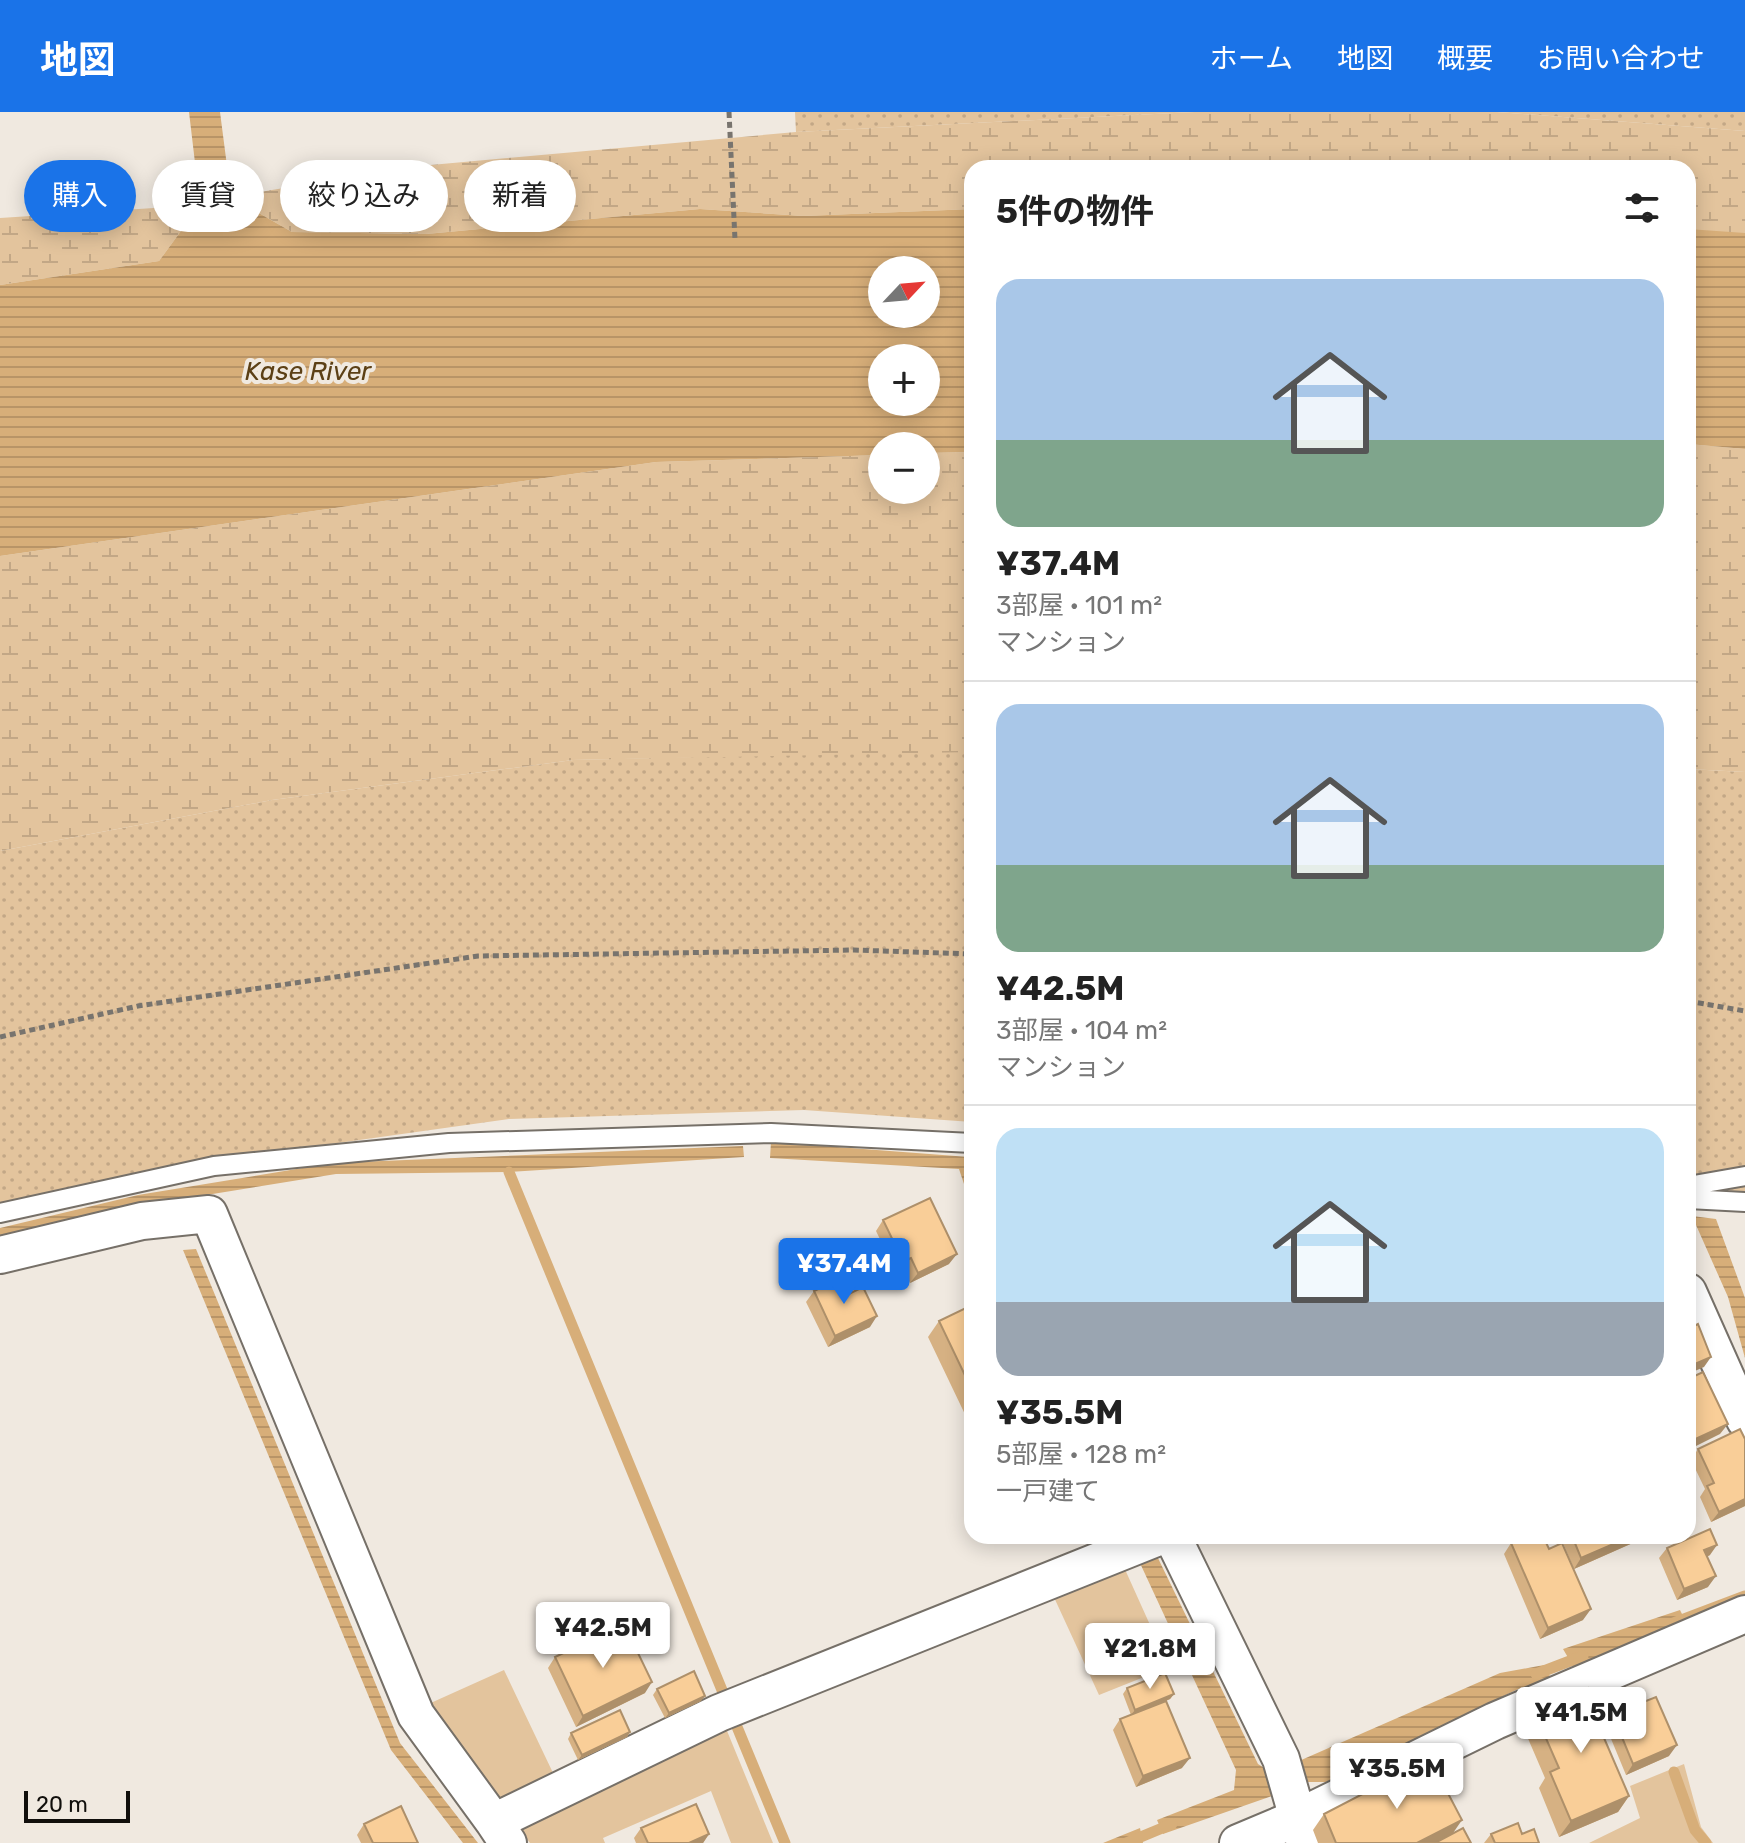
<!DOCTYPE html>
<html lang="ja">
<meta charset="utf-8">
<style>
body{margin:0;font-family:Rubik,"Noto Sans JP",sans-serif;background:#f6f6f6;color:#222;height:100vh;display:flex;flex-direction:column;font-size:30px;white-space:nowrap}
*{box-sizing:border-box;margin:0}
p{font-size:26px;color:#767676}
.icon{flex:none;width:44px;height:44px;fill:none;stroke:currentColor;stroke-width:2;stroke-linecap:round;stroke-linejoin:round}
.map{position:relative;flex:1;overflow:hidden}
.details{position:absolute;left:964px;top:48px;width:732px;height:1384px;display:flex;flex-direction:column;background:#fff;border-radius:24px;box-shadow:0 4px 20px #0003}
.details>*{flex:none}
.hud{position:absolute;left:24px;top:48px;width:760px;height:72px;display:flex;gap:16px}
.needle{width:52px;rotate:64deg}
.tools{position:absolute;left:868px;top:144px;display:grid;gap:16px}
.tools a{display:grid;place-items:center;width:72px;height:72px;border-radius:50%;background:#fff;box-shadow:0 4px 20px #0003;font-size:40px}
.scale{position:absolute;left:24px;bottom:20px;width:106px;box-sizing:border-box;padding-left:8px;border:4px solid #110f0c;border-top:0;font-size:22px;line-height:28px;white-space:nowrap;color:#110f0c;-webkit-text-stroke:6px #f0e9e0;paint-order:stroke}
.price{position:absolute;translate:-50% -68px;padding:0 18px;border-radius:8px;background:#fff;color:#222;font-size:26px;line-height:52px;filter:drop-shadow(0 2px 4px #0008)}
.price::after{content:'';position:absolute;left:50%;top:48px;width:24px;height:18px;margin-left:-12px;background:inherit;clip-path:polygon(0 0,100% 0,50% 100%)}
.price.selected{background:#1a73e8;color:#fff}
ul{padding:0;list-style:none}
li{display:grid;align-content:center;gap:16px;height:424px;padding:0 32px}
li+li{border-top:2px solid #e0e0e0}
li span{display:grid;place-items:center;height:248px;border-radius:24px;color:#555}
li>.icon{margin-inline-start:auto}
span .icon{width:144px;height:144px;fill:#fffc;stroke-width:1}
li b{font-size:34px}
h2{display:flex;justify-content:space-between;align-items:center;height:96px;padding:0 32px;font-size:34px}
.chip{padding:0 28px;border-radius:36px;background:#fff;box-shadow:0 4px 20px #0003;font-size:28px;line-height:72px}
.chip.selected{background:#1a73e8;color:#fff}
header{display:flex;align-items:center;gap:48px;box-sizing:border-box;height:112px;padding:0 40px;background:#1a73e8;color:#fff}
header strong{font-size:38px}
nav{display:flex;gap:44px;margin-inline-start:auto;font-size:28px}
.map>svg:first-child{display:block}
.grass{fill:url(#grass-dots)}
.wetland{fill:url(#wetland-marsh)}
.garden{fill:#e3c49d}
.water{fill:url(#water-rules);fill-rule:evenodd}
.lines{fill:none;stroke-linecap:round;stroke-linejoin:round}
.stream{stroke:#d7ae79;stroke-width:11}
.service-casing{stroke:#767068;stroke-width:22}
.minor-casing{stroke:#767068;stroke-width:40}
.path{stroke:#78746e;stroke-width:5;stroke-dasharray:6 4;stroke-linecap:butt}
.service{stroke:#fff;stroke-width:18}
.minor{stroke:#fff;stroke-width:36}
.wall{fill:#d6b183}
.shaded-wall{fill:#ae906a}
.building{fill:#f9ce98;stroke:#ae906a;stroke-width:2}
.labels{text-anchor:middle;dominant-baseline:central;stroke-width:8;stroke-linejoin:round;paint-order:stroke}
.water-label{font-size:26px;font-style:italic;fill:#5c4016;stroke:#f0e9e0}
</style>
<header>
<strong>地図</strong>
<nav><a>ホーム</a><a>地図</a><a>概要</a><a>お問い合わせ</a></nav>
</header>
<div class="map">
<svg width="1745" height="1731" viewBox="0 0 1745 1731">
<defs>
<pattern id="grass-dots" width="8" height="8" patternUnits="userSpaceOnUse" patternTransform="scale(2)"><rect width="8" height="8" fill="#e3c49d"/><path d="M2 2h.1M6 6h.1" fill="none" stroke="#c2a786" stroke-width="1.8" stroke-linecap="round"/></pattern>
<pattern id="wetland-marsh" width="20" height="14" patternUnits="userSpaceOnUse" patternTransform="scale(2)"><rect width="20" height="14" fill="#e3c49d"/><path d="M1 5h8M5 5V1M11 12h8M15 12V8" fill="none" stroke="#c2a786"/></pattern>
<pattern id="water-rules" width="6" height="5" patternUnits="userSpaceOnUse" patternTransform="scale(2)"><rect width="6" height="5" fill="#d7ae79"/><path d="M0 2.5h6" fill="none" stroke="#b89467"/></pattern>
</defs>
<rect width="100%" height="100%" fill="#f0e9e0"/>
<path class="grass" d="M795,0H1194L796,20Z
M1497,0H1745V19Z
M887,640H972V1010L804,998L509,1007L209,1049L0,1091V739L272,688L573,648Z
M1688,657L1745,660V1082H1716L1688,1066Z"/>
<path class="wetland" d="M1194,0H1497L1745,19V152L1688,149V56H972V97L803,104L700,97L426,122L292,120L231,85L409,55L796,20Z
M200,93L159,149L0,173V106Z
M1688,332L1745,337V660L1688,657Z
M972,340V640L573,648L272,688L0,739V444L656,350L882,343V378H926V341Z"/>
<path class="garden" d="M1123,1453L1169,1555L1099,1583L1052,1481Z
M504,1558L554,1663L501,1689L424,1594Z
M725,1614L773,1731H731L711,1679L603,1726L605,1731H530L517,1714Z
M1684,1652L1701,1715L1713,1731H1589L1640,1706L1630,1674Z"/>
<path class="water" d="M189,0H220L231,85L292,120L426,122L700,97L803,104L972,97V340L926,341V334H882V343L656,350L0,444V173L159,149L200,93ZM882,158H926V202H882ZM882,246H926V290H882Z
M1688,117L1745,121V337L1688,332Z
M771,1030L969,1045L972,1050V1096L959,1057L770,1046Z
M743,1034L744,1045L509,1060L336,1062L138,1094L0,1128V1116L138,1083L333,1051Z
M1692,1104L1716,1107L1745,1186V1246L1728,1185Z
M196,1137L400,1631L478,1731H463L391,1638L183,1138Z
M1156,1442L1258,1652L1269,1659L1275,1683L1163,1722L1157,1708L1234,1678L1236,1658L1139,1449Z
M1680,1498L1688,1514L1576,1559L1563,1537Z
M1544,1553L1552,1568L1516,1578L1326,1670H1305L1299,1649L1500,1561Z
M1140,1716L1143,1731H1103Z"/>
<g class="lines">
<path class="stream" d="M509,1060L724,1583
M1671,1512L1745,1484
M1536,1562L1583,1544
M735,1610L785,1731
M1674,1660L1695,1718L1706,1731
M1126,1731L1172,1712"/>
<g class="service-casing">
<path id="service" d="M1688,1074L1745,1064
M1688,1087L1745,1090
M0,1101L214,1054L449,1031L771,1021L972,1031"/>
</g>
<g class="minor-casing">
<path id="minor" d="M0,1143L142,1109L209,1102L416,1603L494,1710
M1688,1180L1745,1308
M1172,1424L1281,1647L1305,1731
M508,1731L494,1710L719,1601L1161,1424
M1238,1731L1295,1707L1495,1609L1745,1502"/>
</g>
<path class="path" d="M729,0L735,128
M1688,889L1745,899
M0,925L138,894L478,844L854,838L972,842"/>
<use href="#service" class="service"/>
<use href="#minor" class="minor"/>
</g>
<path class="wall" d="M883,1108L949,1152L910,1171L903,1156L896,1160L876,1119Z
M814,1179L849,1182L870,1215L828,1235L806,1190Z
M972,1193V1317L928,1225L939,1209Z
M1698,1337L1745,1394L1711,1410L1700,1385L1705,1377L1691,1348Z
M1560,1424H1645L1644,1426L1574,1457Z
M1511,1431L1583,1508L1540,1527L1504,1442Z
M1667,1436L1710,1443L1707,1445L1708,1475L1677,1488L1659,1446Z
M555,1545L645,1581L576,1615L548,1556Z
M1127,1576L1174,1582L1170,1587L1166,1589L1182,1656L1136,1675L1113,1618L1120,1607L1131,1603L1123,1582Z
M657,1577L701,1589L665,1606L653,1583Z
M1636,1593L1669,1644L1626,1663L1602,1605L1609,1594Z
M1534,1599L1605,1616L1602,1621L1629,1684L1618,1700L1559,1725L1539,1676L1545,1666L1523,1615Z
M630,1620L627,1625L578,1648L568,1627L571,1621Z
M1324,1702L1451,1723L1471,1731H1318L1313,1718Z
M364,1712L418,1731H361L357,1723Z
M641,1716L709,1722L703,1731H636L634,1726Z
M1491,1722H1522L1539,1731H1484Z"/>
<path class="shaded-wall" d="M957,1142L949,1152L910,1171L918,1161Z
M911,1146L903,1156L896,1160L903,1149Z
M877,1204L870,1215L828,1235L835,1224Z
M1711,1245L1704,1255L1688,1262V1255Z
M1728,1312L1720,1322L1688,1338L1689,1330Z
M1745,1387V1394L1711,1410L1719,1400Z
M1632,1424H1645L1644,1426L1574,1457L1581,1446Z
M1717,1433L1710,1443L1697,1449L1704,1438Z
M1716,1464L1708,1475L1677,1488L1684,1477Z
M1591,1497L1583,1508L1540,1527L1548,1516Z
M652,1570L645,1581L576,1615L583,1604Z
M1174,1582L1170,1587L1131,1603L1135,1598Z
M705,1584L701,1589L665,1606L669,1601Z
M630,1620L627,1625L578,1648L582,1643Z
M1677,1633L1669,1644L1626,1663L1633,1652Z
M1190,1646L1182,1656L1136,1675L1143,1664Z
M1629,1684L1618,1700L1559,1725L1571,1709Z
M1462,1708L1451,1724L1436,1731H1417Z
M709,1722L703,1731H689Z"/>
<path class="building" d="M930,1086L957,1142L918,1161L911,1146L903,1149L883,1108Z
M841,1166L849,1182L863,1175L877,1204L835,1224L814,1179Z
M972,1193V1278L939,1209Z
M1698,1212L1711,1245L1688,1255V1217Z
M1703,1260L1728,1312L1689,1330L1688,1327V1267Z
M1740,1317L1745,1327V1387L1719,1400L1707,1374L1714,1371L1698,1337Z
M1710,1417L1717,1433L1704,1438L1716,1464L1684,1477L1667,1436Z
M1527,1424H1543L1549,1437L1562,1431L1591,1497L1548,1516L1511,1431Z
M1572,1424H1632L1581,1446Z
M624,1512L652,1570L583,1604L555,1545Z
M694,1559L705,1584L669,1601L657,1577Z
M1165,1561L1174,1582L1135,1598L1127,1576Z
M1588,1576L1605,1616L1601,1619L1629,1684L1571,1709L1550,1660L1559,1656L1534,1599Z
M1632,1584L1636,1593L1656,1585L1677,1633L1633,1652L1609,1594Z
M1166,1589L1190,1646L1143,1664L1120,1607Z
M620,1598L630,1620L582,1643L571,1621Z
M1430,1647L1462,1708L1417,1731H1336L1324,1702Z
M696,1692L709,1722L689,1731H648L641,1716Z
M401,1694L418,1731H373L364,1712Z
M1518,1711L1522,1722L1534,1717L1539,1731H1495L1491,1722Z
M1463,1716L1471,1731H1435Z"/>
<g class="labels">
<g class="water-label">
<text x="308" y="259">Kase River</text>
</g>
</g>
</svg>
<div class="tools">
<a><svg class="needle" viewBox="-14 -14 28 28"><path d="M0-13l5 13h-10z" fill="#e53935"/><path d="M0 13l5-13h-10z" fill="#767676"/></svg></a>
<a>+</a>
<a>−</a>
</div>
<div class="scale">20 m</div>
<b class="price selected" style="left:844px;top:1194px">¥37.4M</b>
<b class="price" style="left:603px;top:1558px">¥42.5M</b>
<b class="price" style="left:1150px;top:1579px">¥21.8M</b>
<b class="price" style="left:1581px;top:1643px">¥41.5M</b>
<b class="price" style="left:1397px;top:1699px">¥35.5M</b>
<div class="hud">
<a class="chip selected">購入</a>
<a class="chip">賃貸</a>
<a class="chip">絞り込み</a>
<a class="chip">新着</a>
</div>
<section class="details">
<h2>5件の物件<svg class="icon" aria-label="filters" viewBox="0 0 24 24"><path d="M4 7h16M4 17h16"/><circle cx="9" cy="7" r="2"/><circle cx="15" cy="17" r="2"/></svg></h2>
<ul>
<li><span style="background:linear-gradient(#a9c7e8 65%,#7fa58c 0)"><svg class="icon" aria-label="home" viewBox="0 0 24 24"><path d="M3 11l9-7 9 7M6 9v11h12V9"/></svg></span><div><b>¥37.4M</b><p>3部屋 · 101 m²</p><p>マンション</p></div></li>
<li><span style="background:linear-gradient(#a9c7e8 65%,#7fa58c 0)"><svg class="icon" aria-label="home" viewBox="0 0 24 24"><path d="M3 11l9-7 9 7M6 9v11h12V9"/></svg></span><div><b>¥42.5M</b><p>3部屋 · 104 m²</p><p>マンション</p></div></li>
<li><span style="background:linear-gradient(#bfe0f5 70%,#9aa5b1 0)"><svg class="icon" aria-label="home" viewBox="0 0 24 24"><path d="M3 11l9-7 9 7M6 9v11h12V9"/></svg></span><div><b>¥35.5M</b><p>5部屋 · 128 m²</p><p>一戸建て</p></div></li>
</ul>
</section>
</div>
